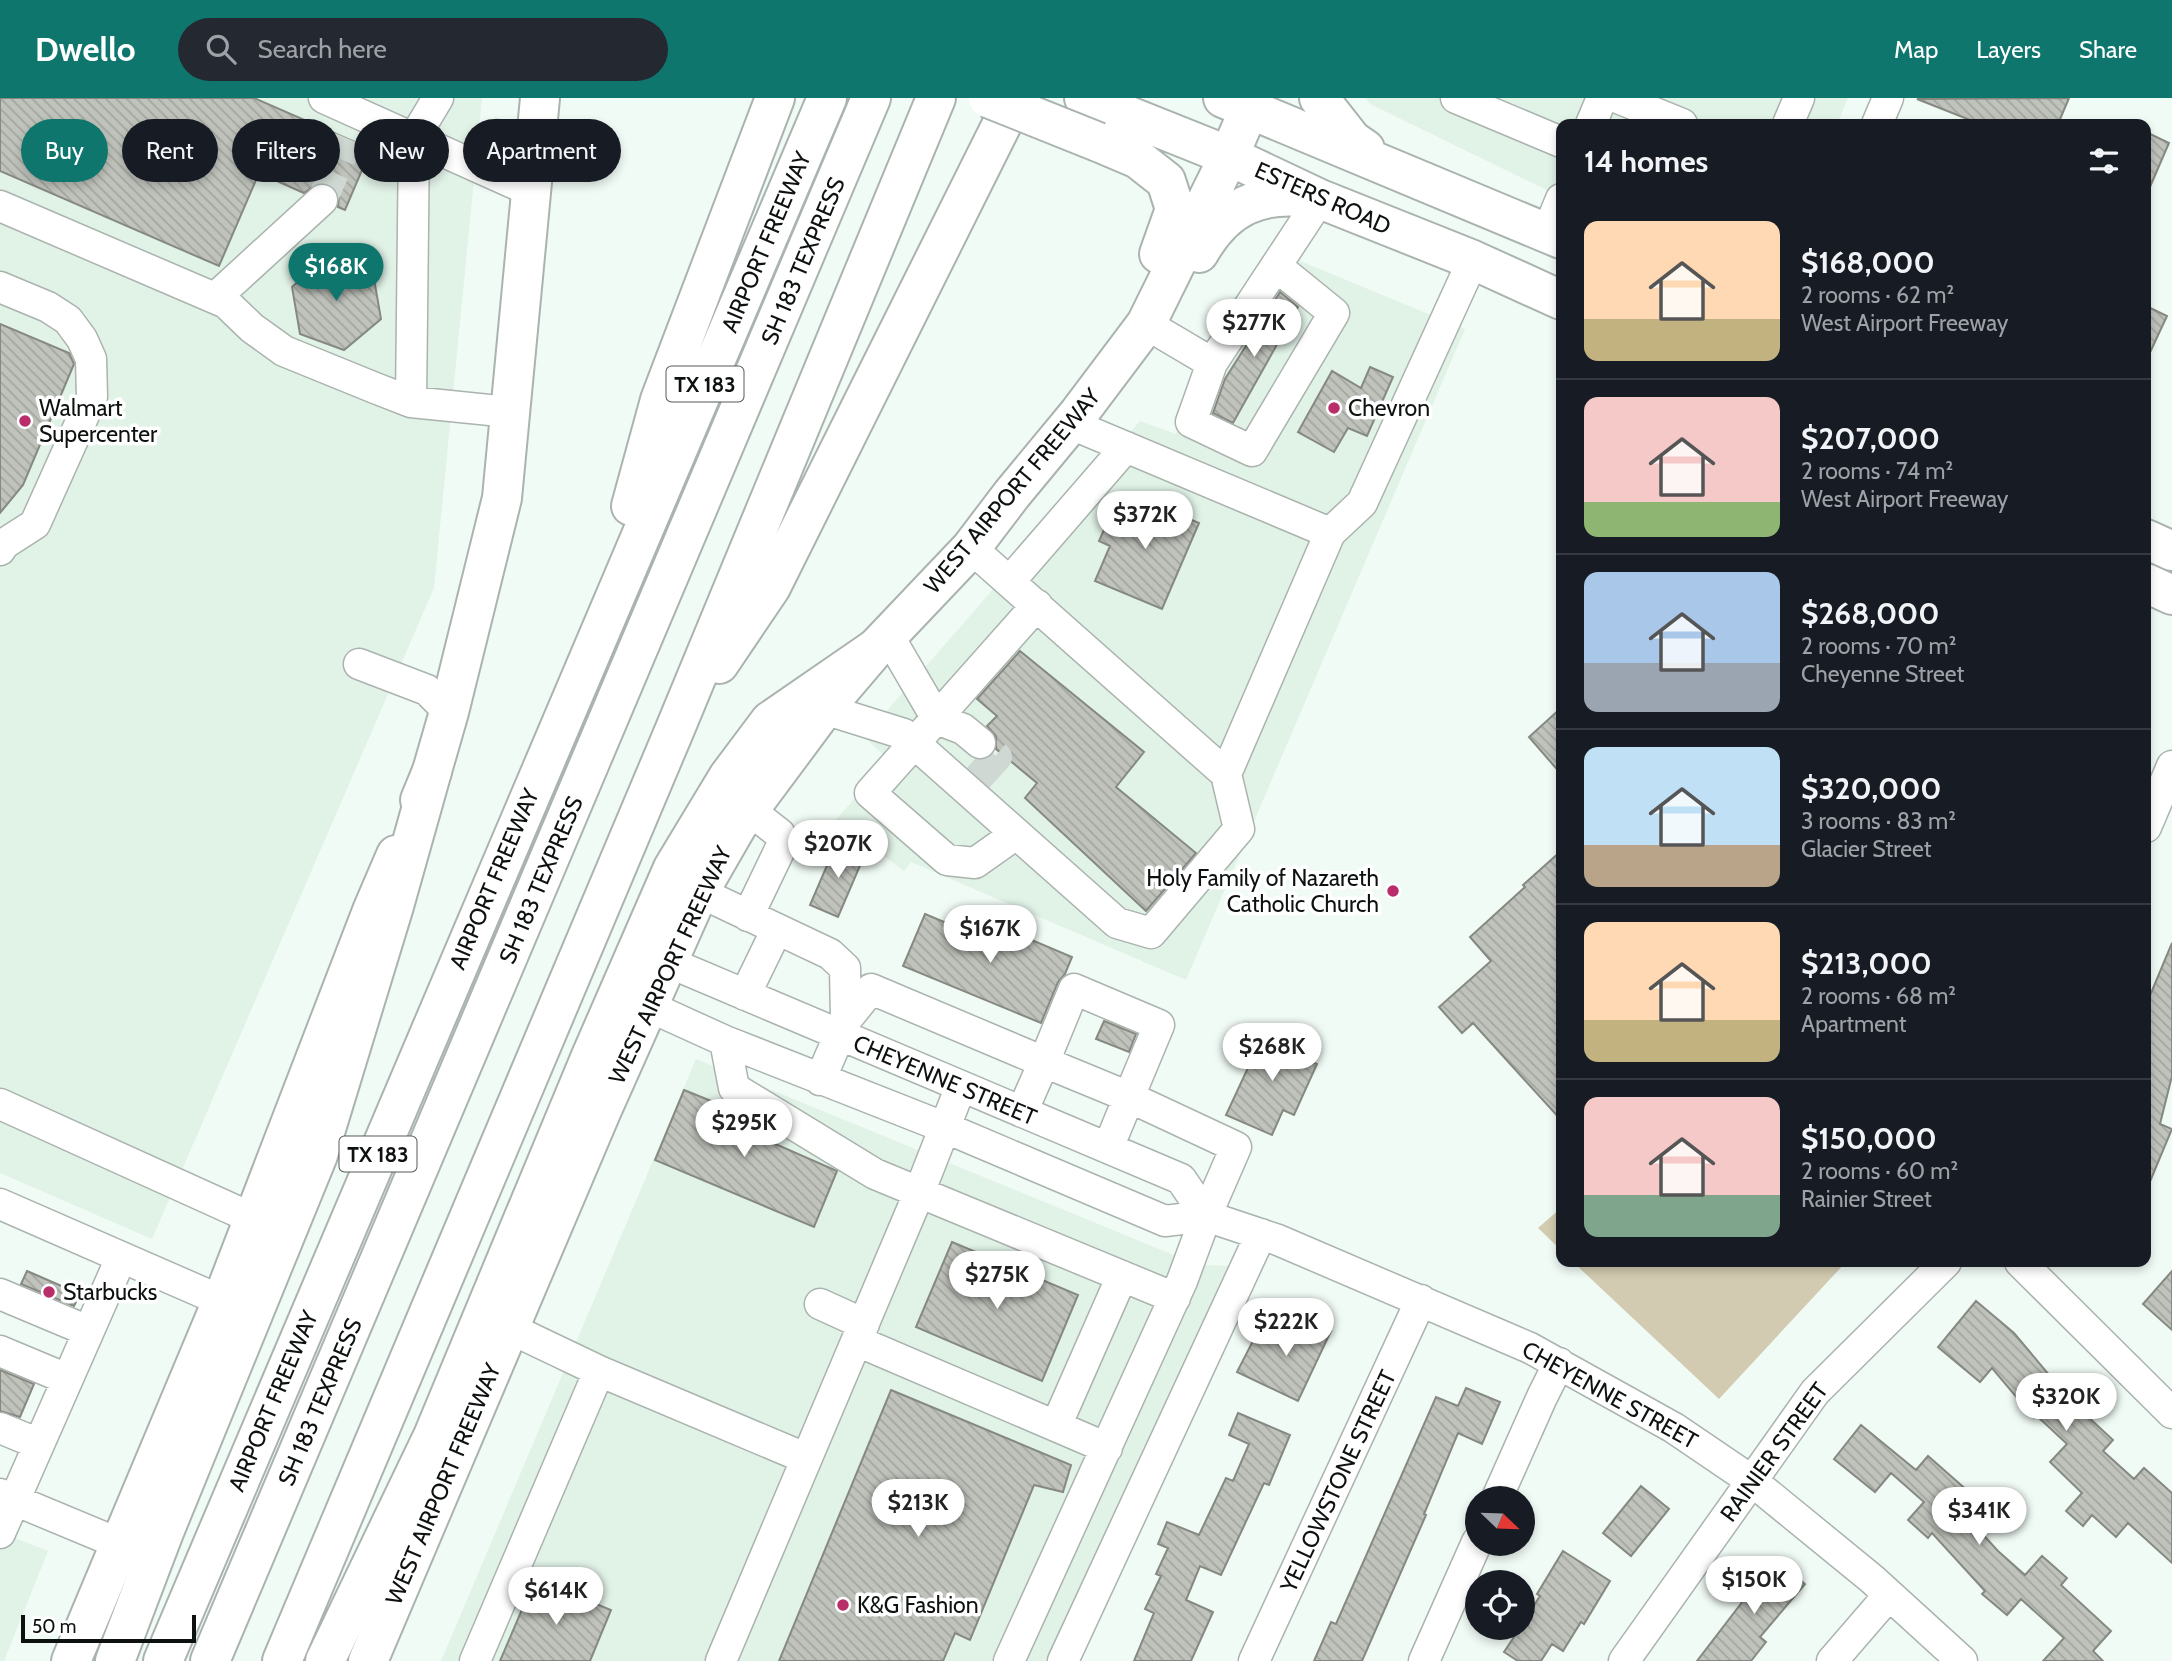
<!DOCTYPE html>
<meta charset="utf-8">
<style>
body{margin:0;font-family:Cabin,sans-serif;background:#242831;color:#f1f3f6;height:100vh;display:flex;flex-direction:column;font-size:26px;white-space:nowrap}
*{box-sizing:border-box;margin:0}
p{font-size:23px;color:#9ea1a6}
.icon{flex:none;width:38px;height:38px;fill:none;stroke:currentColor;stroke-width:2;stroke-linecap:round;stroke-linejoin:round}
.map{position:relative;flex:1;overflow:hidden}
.drawer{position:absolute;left:1556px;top:21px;width:595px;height:1148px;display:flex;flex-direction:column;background:#171b24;border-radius:14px;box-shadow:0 4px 10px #0003}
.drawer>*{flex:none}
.top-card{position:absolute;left:21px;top:21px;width:665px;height:63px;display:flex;gap:14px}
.needle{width:46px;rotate:113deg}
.controls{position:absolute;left:1465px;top:1388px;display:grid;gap:14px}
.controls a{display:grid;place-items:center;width:70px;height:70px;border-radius:50%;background:#171b24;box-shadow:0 4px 10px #0003;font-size:35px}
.scale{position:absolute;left:21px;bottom:18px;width:175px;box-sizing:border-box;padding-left:7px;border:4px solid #0d110f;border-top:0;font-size:19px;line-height:24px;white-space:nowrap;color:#0d110f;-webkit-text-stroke:5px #fff;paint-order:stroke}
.price{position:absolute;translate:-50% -60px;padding:0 16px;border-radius:24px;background:#fff;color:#222;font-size:23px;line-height:46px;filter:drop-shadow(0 2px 4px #0008)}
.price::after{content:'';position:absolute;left:50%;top:42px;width:21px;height:16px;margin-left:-10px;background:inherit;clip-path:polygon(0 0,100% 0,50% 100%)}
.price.active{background:#0f766e;color:#fff}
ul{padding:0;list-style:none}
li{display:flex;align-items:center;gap:21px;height:175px;padding:0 28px}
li+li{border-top:2px solid #363941}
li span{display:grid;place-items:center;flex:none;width:196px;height:140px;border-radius:14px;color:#555}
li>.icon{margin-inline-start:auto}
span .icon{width:84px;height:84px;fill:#fffc;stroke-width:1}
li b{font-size:30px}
h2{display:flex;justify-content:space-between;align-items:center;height:84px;padding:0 28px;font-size:30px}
.chip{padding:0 24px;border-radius:32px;background:#171b24;box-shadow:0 4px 10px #0003;font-size:24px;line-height:63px}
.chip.active{background:#0f766e;color:#fff}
header{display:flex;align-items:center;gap:42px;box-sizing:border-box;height:98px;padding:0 35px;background:#0f766e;color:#fff}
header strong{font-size:33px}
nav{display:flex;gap:38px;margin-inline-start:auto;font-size:24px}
.search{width:490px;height:63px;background:#242831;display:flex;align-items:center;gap:18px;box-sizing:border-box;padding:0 24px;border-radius:38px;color:#9ea1a6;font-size:26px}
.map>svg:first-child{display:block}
.built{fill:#e1f2e7}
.garden{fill:#d2cbb1}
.building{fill:url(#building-back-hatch);stroke:#858981;stroke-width:2}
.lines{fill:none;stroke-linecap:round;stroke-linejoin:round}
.minor-tunnel{stroke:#cfd8d2;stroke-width:30;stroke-dasharray:30 15;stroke-linecap:butt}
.minor-casing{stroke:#aab3ae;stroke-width:33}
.major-casing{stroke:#aab3ae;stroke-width:42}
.highway-casing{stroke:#aab3ae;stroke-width:42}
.path{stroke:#a4aca8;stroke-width:4.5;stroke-dasharray:5 5;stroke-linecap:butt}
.minor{stroke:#fff;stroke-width:30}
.major{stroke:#fff;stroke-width:38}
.highway{stroke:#fff;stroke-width:38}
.major-bridge-casing{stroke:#aab3ae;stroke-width:42;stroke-linecap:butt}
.major-bridge{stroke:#fff;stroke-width:38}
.poi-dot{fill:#b92e69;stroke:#fff;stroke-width:2.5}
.labels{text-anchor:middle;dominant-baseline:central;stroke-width:7;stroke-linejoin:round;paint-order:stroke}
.shield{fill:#fff;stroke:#565857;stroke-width:2}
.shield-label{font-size:21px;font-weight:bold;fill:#0d110f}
.street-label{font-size:23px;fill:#0d110f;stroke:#fff}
.poi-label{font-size:23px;fill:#0d110f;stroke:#fff;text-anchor:start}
</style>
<header>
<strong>Dwello</strong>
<div class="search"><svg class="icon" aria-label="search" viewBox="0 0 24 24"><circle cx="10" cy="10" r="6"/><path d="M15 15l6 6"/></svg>Search here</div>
<nav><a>Map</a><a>Layers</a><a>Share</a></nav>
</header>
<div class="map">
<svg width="2172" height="1563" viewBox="0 0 2172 1563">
<defs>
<pattern id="building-back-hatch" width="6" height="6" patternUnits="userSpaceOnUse" patternTransform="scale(1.75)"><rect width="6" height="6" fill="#bfc3bb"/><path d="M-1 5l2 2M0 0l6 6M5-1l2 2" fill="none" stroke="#a3a6a0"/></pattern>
</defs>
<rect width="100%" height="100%" fill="#f1fbf5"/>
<path class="built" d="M0,0H482L434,490L152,1141L0,1075Z
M1366,0H1848L1837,26H1561V99L1370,6Z
M1271,151L1465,231L1186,882L911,764L904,773L836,722L888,661L864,639L1140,323L1176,336L1183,309Z
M696,961L1198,1167L1241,1168L1052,1563H441Z
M0,1434L48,1453L4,1563H0Z"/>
<path class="garden" d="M1561,1110V1152L1538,1130Z
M1573,1164H1846L1719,1301Z"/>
<path class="building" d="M0,0H254L371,51L345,112L338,109L339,98L335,91L328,86L318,85L304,95L259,75L219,168L0,73Z
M2069,0L2058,26H1980L1917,1Z
M2146,34L2169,45L2146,98Z
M328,158L373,175L381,221L344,252L300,236L292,189Z
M1280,194L1298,209L1233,325L1213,315L1225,281Z
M2146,208L2167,218L2146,263Z
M0,226L69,255L74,266L23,387L0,415Z
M1370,269L1393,279L1367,338L1348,330L1334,354L1298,334L1332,273L1361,290Z
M1130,396L1199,425L1162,511L1095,483L1110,448L1099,443L1107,425L1116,429Z
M1020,553L1144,654L1116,689L1196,755L1146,813L1025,700L1037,685L996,651V638L987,628L997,618L977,601Z
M1561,610V676L1529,639Z
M837,744L865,756L838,819L810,807Z
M1561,753V1022L1473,925L1462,935L1439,909L1491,863L1470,839L1525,789L1523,787Z
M925,816L975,837L982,821L1072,859L1065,876L1058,884L1041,925L903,868Z
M2172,845V978L2160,1026L2172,1031L2146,1093V907Z
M1104,923L1136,936L1129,954L1096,941Z
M1266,931L1309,951L1305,961L1317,966L1294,1017L1283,1012L1272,1037L1226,1017Z
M684,992L743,1016L777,1037L773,1045L837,1073L814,1129L655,1062Z
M952,1144L1078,1197L1042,1283L916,1229Z
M27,1173L80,1196L74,1208L21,1186Z
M2172,1173V1232L2143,1206Z
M1976,1203L2014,1235L2070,1302L2113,1342L2103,1353L2134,1381L2144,1370L2172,1395V1465L2128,1425L2116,1439L2092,1417L2083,1428L2066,1413L2082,1395L2050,1364L2067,1346L2037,1318L2034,1320L1992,1270L1980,1284L1938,1249Z
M1297,1217L1331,1233L1298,1303L1237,1274L1257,1235L1283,1247Z
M0,1272L34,1286L20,1319L0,1313Z
M1466,1290L1500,1304L1482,1346L1458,1335L1424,1416L1426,1417L1362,1563H1314L1331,1524L1336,1526L1436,1299L1458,1308Z
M891,1292L1071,1367L1063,1394L1034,1387L970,1542L955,1535L943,1563H779Z
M1238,1315L1290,1337L1269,1387L1264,1385L1221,1477L1200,1468L1186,1502L1213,1514L1191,1563H1134L1154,1515L1145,1511L1161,1478L1156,1476L1168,1450L1158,1446L1167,1424L1199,1437L1226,1380L1233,1383L1249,1346L1229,1337Z
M1861,1327L1916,1372L1928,1358L1968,1393L1956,1407L1998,1453L2025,1477L2042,1458L2067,1480L2061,1487L2111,1533L2093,1553L2103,1563H2043L2064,1540L2021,1501L2007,1517L1982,1496L1985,1493L1932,1435L1928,1440L1908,1422L1924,1404L1891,1375L1875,1394L1834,1361Z
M1641,1388L1669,1411L1631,1458L1603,1435Z
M1563,1453L1610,1483L1584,1526L1581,1524L1563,1553L1552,1546L1541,1563H1518L1504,1554L1520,1530H1522V1525L1540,1498L1537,1496Z
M1776,1461L1805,1486L1760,1539L1766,1544L1751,1563H1697L1746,1499L1744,1497Z
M535,1481L611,1512L590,1563H500Z"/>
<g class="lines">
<path class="minor-tunnel" d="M322,102L349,41
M978,680L997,659L980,645"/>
<g class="minor-casing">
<path id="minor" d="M324,0L531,93
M1456,0L1561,44
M1618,0L1682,26
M1591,26L1602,0
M1788,26L1799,0
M1877,26L1888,0
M0,108L226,205L252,230L284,253L375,290L411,304L510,314
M1547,135L1561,101
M0,189L48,209L68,222L82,241L91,261L92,299L35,426L4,446L0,452
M215,200L322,102
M1146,226L1212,265L1320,101
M1212,265L1191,324L1252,353L1334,215L1276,168
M411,304L414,40L438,0
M1071,326L1330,435L1226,676
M1330,435L1362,405L1473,162
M1010,483L1126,349
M888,537L937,621L963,631L980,645
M359,566L427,592L449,614
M824,611L904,636L1117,825L1151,835L1239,731L1226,676L971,450
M2146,729L2172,668
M1016,736L975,765L947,762L870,695L1037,507
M699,794L830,856L845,870L846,922L820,982
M748,818L783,745L780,736L748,711
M668,864L1181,1081L1206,1118
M745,897L777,831
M648,908L725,943L946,1030L1165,1123L1206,1118L1278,1142L1530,1250L1674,1330L1752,1383L1872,1481L1962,1563
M846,922L871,891L1044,964L1074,891L1159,927L1129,999L1236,1049L1206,1118L1182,1183L1009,1563
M725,943L734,990L875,1076L1175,1200
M0,1006L254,1121
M1022,1014L1044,964L1129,999L1108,1050
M0,1106L222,1203
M2020,1164L2172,1315
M0,1196L88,1233
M820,1206L864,1226
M509,1230L599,1273L805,1360
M857,1243L1107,1350
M0,1253L67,1281
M1056,1328L1122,1178
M0,1330L39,1346
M0,1396L120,1446
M1497,1400L1542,1299L1559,1265
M0,1435L121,1160
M475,1563L599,1273
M721,1563L919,1095L961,988
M1063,1563L1261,1136
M1254,1563L1421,1202
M1424,1563L1477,1444
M1624,1563L1815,1294L1946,1164
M1832,1563L1889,1497"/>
</g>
<g class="major-casing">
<path id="major" d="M1084,0L1229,58L1320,101L1473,162L1561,202
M1223,0L1561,141
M1319,0L1352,42L1365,51
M1098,44L1138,61L1166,83L1175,111L1159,156
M1199,155C1225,109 1259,93 1311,100
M2146,441L2172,453
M2146,485L2172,497
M420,702L432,673L449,614L502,400L540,0
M71,1563L222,1203L372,813L396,757
M368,1563L601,1014L699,794L737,728L824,611L876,550L971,450L1012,396L1079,315L1146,226L1229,58L1254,0"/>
</g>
<g class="highway-casing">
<path id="highway" d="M631,408L660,302L775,0
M719,566L771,489L1015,0
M115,1563L164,1434L318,1057L394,808L432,673
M163,1563L827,0
M210,1563L871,0
M282,1563L675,631L936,0
M325,1563L433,1338L591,958L673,770L728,679L770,623L876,550"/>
</g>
<path class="path" d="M493,50L497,20"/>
<use href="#minor" class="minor"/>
<use href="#major" class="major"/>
<use href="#highway" class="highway"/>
<g class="major-bridge-casing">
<path id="major-bridge" d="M988,0L1098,44"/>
</g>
<use href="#major-bridge" class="major-bridge"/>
</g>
<g class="poi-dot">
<circle cx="1334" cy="310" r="7"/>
<circle cx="25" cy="323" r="7"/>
<circle cx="1393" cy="793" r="7"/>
<circle cx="49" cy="1194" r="7"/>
<circle cx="843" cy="1507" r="7"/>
</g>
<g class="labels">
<g class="shield">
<rect x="666.5" y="268.5" width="77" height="35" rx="5"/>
<rect x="339.5" y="1038.5" width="77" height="35" rx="5"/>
</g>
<g class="shield-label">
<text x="705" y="286">TX 183</text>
<text x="378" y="1056">TX 183</text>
</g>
<g class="street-label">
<text transform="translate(1323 100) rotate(24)">ESTERS ROAD</text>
<text transform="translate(766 144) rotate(-67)">AIRPORT FREEWAY</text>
<text transform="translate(803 163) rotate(-67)">SH 183 TEXPRESS</text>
<text transform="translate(1012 393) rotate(-50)">WEST AIRPORT FREEWAY</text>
<text transform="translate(494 781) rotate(-67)">AIRPORT FREEWAY</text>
<text transform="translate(541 782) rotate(-67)">SH 183 TEXPRESS</text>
<text transform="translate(670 867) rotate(-65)">WEST AIRPORT FREEWAY</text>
<text transform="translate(945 982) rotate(23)">CHEYENNE STREET</text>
<text transform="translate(1610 1297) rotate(29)">CHEYENNE STREET</text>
<text transform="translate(273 1303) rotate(-67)">AIRPORT FREEWAY</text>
<text transform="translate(320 1304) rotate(-67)">SH 183 TEXPRESS</text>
<text transform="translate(1774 1354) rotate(-54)">RAINIER STREET</text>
<text transform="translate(1338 1383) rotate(-65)">YELLOWSTONE STREET</text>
<text transform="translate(443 1386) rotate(-67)">WEST AIRPORT FREEWAY</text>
</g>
<g class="poi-label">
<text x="39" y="310">Walmart<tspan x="39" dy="26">Supercenter</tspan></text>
<text x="1348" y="310">Chevron</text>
<text x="1379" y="780" text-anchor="end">Holy Family of Nazareth<tspan x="1379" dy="26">Catholic Church</tspan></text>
<text x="63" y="1194">Starbucks</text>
<text x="857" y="1507">K&amp;G Fashion</text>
</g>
</g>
</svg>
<div class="controls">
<a><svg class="needle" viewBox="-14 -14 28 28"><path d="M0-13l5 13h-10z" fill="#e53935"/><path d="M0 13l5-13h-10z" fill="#9ea1a6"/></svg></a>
<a><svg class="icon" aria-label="locate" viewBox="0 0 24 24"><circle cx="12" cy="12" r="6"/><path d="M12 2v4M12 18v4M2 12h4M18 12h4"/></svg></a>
</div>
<div class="scale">50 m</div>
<b class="price active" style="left:336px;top:205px">$168K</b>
<b class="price" style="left:1254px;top:261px">$277K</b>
<b class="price" style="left:1145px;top:453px">$372K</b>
<b class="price" style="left:838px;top:782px">$207K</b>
<b class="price" style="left:990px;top:867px">$167K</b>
<b class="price" style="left:1272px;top:985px">$268K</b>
<b class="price" style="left:744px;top:1061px">$295K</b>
<b class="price" style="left:997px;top:1213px">$275K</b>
<b class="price" style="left:1286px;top:1260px">$222K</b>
<b class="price" style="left:2066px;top:1335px">$320K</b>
<b class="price" style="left:918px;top:1441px">$213K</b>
<b class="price" style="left:1979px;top:1449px">$341K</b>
<b class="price" style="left:1754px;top:1518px">$150K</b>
<b class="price" style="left:556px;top:1529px">$614K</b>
<div class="top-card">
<a class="chip active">Buy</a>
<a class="chip">Rent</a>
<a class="chip">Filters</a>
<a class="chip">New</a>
<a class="chip">Apartment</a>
</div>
<section class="drawer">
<h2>14 homes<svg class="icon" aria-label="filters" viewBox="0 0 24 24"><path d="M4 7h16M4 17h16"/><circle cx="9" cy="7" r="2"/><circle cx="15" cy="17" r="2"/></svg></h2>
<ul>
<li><span style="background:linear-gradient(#ffd9b3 70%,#c2b280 0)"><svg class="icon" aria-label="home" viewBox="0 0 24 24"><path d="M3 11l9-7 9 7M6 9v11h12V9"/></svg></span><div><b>$168,000</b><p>2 rooms · 62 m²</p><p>West Airport Freeway</p></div></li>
<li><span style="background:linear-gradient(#f6c9c9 75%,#8fb573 0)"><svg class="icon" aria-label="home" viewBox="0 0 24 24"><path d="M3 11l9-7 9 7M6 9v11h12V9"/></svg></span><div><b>$207,000</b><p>2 rooms · 74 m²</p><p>West Airport Freeway</p></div></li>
<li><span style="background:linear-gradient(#a9c7e8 65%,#9aa5b1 0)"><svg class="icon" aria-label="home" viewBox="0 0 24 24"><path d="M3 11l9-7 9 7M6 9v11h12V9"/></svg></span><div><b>$268,000</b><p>2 rooms · 70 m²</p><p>Cheyenne Street</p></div></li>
<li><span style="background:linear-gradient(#bfe0f5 70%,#b9a48a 0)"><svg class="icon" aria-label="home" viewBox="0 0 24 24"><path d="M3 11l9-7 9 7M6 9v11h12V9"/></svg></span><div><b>$320,000</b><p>3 rooms · 83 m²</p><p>Glacier Street</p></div></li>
<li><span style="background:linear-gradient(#ffd9b3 70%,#c2b280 0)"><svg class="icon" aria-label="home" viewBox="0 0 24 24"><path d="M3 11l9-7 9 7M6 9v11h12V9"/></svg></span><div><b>$213,000</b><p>2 rooms · 68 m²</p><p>Apartment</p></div></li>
<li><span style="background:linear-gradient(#f6c9c9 70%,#7fa58c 0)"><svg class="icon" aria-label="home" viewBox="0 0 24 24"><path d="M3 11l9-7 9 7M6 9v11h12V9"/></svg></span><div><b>$150,000</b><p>2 rooms · 60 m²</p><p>Rainier Street</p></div></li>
</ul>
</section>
</div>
